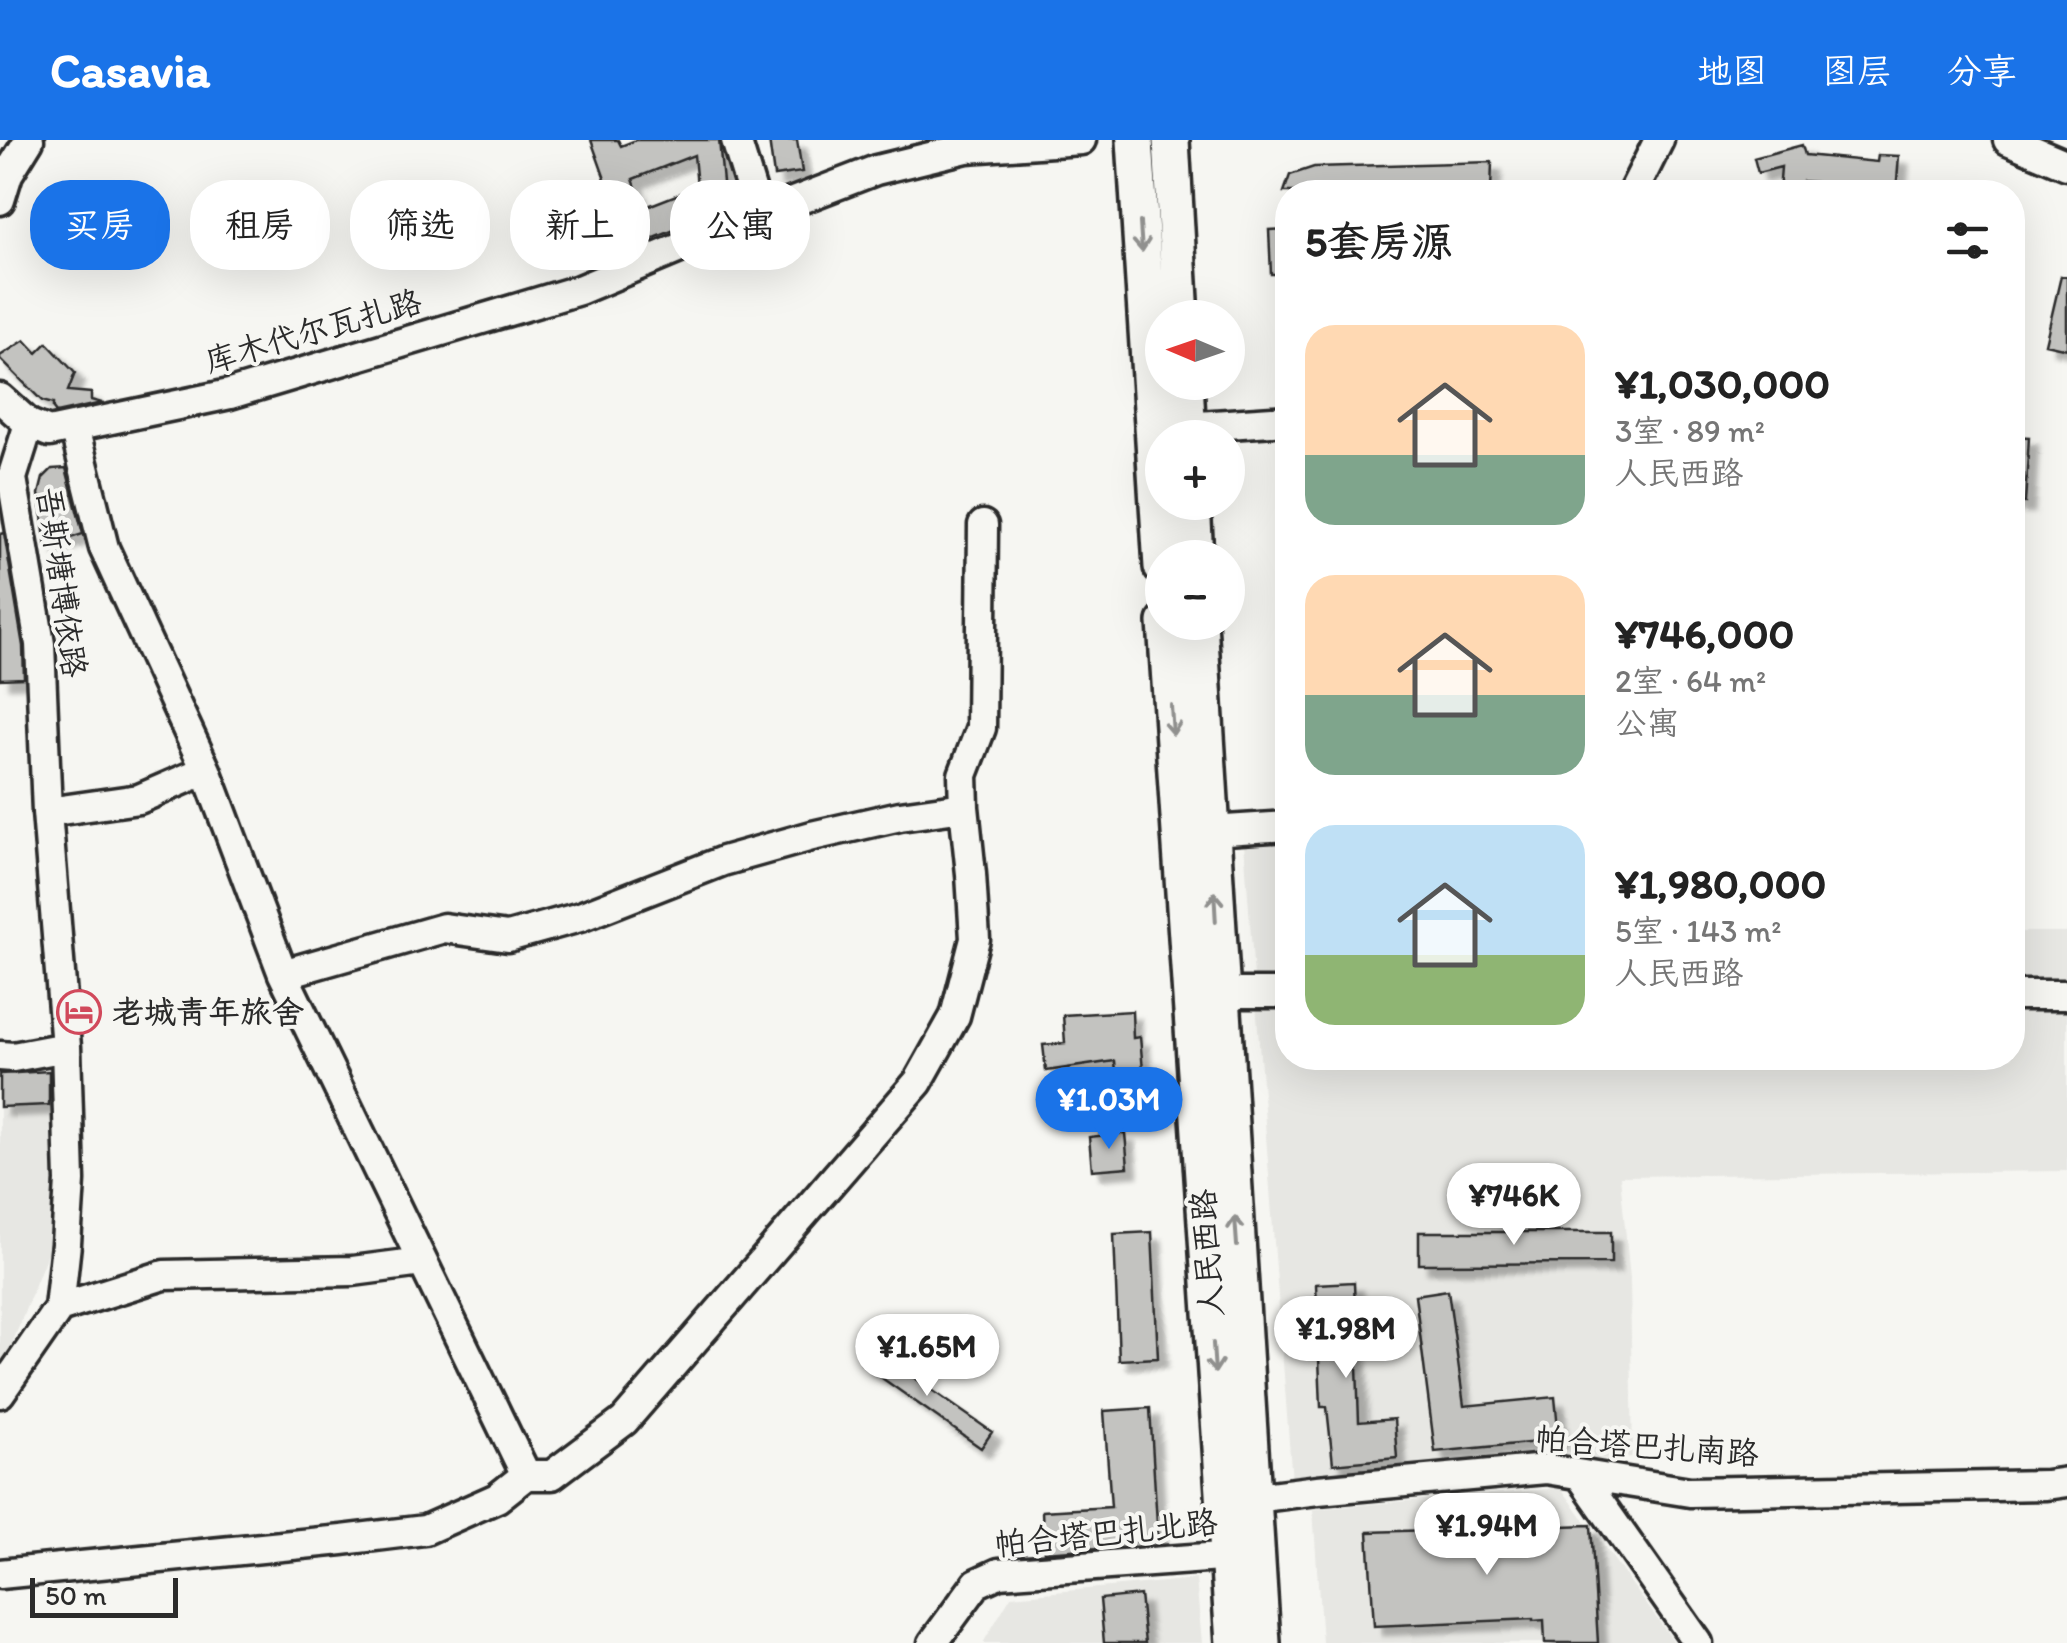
<!DOCTYPE html>
<html lang="zh">
<meta charset="utf-8">
<style>
body{margin:0;font-family:Itim,"LXGW WenKai TC",sans-serif;background:#f6f6f6;color:#222;height:100vh;display:flex;flex-direction:column;font-size:38px;white-space:nowrap}
*{box-sizing:border-box;margin:0}
p{font-size:32px;color:#767676}
.icon{flex:none;width:55px;height:55px;fill:none;stroke:currentColor;stroke-width:2;stroke-linecap:round;stroke-linejoin:round}
.map{position:relative;flex:1;overflow:hidden}
.side{position:absolute;left:1275px;top:40px;width:750px;height:890px;display:flex;flex-direction:column;background:#fff;border-radius:40px;box-shadow:0 10px 40px #0002}
.side>*{flex:none}
.hud{position:absolute;left:30px;top:40px;width:950px;height:90px;display:flex;gap:20px}
.needle{width:65px;rotate:272deg}
.buttons{position:absolute;left:1145px;top:160px;display:grid;gap:20px}
.buttons a{display:grid;place-items:center;width:100px;height:100px;border-radius:50%;background:#fff;box-shadow:0 10px 40px #0002;font-size:50px}
.scale{position:absolute;left:30px;bottom:25px;width:148px;box-sizing:border-box;padding-left:10px;border:5px solid #2b2b2b;border-top:0;font-size:28px;line-height:35px;white-space:nowrap;color:#2b2b2b;-webkit-text-stroke:8px #f6f6f2;paint-order:stroke}
.price{position:absolute;translate:-50% -85px;padding:0 22px;border-radius:35px;background:#fff;color:#222;font-size:32px;line-height:65px;filter:drop-shadow(0 2px 5px #0008)}
.price::after{content:'';position:absolute;left:50%;top:60px;width:30px;height:22px;margin-left:-15px;background:inherit;clip-path:polygon(0 0,100% 0,50% 100%)}
.price.selected{background:#1a73e8;color:#fff}
ul{padding:0;list-style:none}
li{display:flex;align-items:center;gap:30px;height:250px;padding:0 30px}
li span{display:grid;place-items:center;flex:none;width:280px;height:200px;border-radius:30px;color:#555}
li>.icon{margin-inline-start:auto}
span .icon{width:120px;height:120px;fill:#fffc;stroke-width:1}
li b{font-size:42px}
h2{display:flex;justify-content:space-between;align-items:center;height:120px;padding:0 30px;font-size:42px}
.tag{padding:0 35px;border-radius:40px;background:#fff;box-shadow:0 10px 40px #0002;font-size:35px;line-height:90px}
.tag.selected{background:#1a73e8;color:#fff}
header{display:flex;align-items:center;gap:60px;box-sizing:border-box;height:140px;padding:0 50px;background:#1a73e8;color:#fff}
header strong{font-size:48px}
nav{display:flex;gap:55px;margin-inline-start:auto;font-size:35px}
.map>svg:first-child{display:block}
.built{fill:#e7e7e3}
.building{fill:#c3c3c0;stroke:#2b2b2b;stroke-width:2.5;fill-rule:evenodd;filter:url(#shadow)}
.lines{fill:none;stroke-linecap:round;stroke-linejoin:round}
.minor-casing{stroke:#2b2b2b;stroke-width:35}
.major-casing{stroke:#2b2b2b;stroke-width:42}
.minor{stroke:#f6f6f2;stroke-width:28}
.major{stroke:#f6f6f2;stroke-width:35}
.oneway{stroke:#90908e}
.labels{text-anchor:middle;dominant-baseline:central;stroke-width:8;stroke-linejoin:round;paint-order:stroke}
.street-label{font-size:32px;fill:#2b2b2b;stroke:#f6f6f2}
.poi-label{font-size:32px;font-weight:bold;fill:#2b2b2b;stroke:#f6f6f2;text-anchor:start}
</style>
<header>
<strong>Casavia</strong>
<nav><a>地图</a><a>图层</a><a>分享</a></nav>
</header>
<div class="map">
<svg width="2067" height="1503" viewBox="0 0 2067 1503">
<defs>
<filter id="shadow"><feDropShadow dx="9" dy="9" stdDeviation="2.5" flood-color="#0004"/></filter>
</defs>
<rect width="100%" height="100%" fill="#f6f6f2"/>
<filter id="ink" filterUnits="userSpaceOnUse"><feTurbulence type="fractalNoise" baseFrequency=".01" numOctaves="2"/><feDisplacementMap in="SourceGraphic" scale="20" xChannelSelector="R" yChannelSelector="G"/><feConvolveMatrix kernelMatrix="1 2 1 2 8 2 1 2 1" color-interpolation-filters="sRGB"/></filter>
<g filter="url(#ink)">
<path class="built" d="M1287,700L1288,918H2012L2013,792H2067V1031L1620,1036L1630,1138L1633,1317L1292,1342L1244,703Z
M57,922L59,1083L0,1235V925Z
M1561,1348L1675,1503H1322L1313,1369Z
M1196,1439L1202,1503H983L1011,1456Z"/>
<path class="building" d="M591,0H618L621,6L636,0H719L725,64L704,78L635,106L614,55L611,56ZM694,15L697,47L643,68L633,39Z
M769,0H797L802,32L774,36Z
M1802,5L1805,15L1877,22L1878,15L1899,16L1896,52H1874L1875,47L1803,41L1802,52H1779L1781,27L1758,33L1754,18Z
M1492,22L1491,52H1284L1290,35L1314,27Z
M1288,89V134H1271L1269,90Z
M2061,136L2067,137V209L2045,204Z
M25,200L37,213L47,203L75,233L68,251L91,253V260L102,263L56,273L53,269V264L42,261L0,219V216Z
M2012,296L2029,297L2025,363L2012,362Z
M66,328L83,394L46,406L39,354L43,338L52,329Z
M4,393L23,506L24,538L0,539V394Z
M1132,871L1133,898L1140,897L1147,974L1120,976L1115,921L1046,931L1043,905L1065,903L1063,875Z
M49,931V965L0,967V934Z
M1125,993L1128,1027L1092,1030L1089,997Z
M1152,1092L1158,1218L1119,1220L1114,1094Z
M1419,1092H1611V1123L1419,1124Z
M1354,1142L1359,1282L1394,1279L1397,1318L1333,1324L1327,1267H1321L1316,1144Z
M1448,1150L1464,1266L1555,1257L1559,1300L1435,1312L1415,1155Z
M873,1209L992,1292L981,1308L862,1224Z
M1150,1268L1158,1400L1099,1403V1408L1044,1412L1042,1371L1111,1367L1104,1271Z
M1591,1385L1598,1503H1545L1544,1480L1533,1481V1479L1374,1486L1368,1392Z
M1140,1455L1145,1503H1104L1100,1459Z"/>
<g class="lines">
<g class="minor-casing">
<path id="minor" d="M736,0L759,75
M2008,0L2067,25
M1633,52L1659,0
M0,60L8,34L29,0
M0,258L29,284L49,292L230,254L579,150L759,75L876,30L967,8L1081,0
M74,287L104,408L206,630L283,834L526,1335
M1169,288L1288,280
M47,672L139,659L206,630
M1211,691L1288,686
M283,834L444,788L508,797L580,777L723,721L812,696L900,676L964,667
M1220,853H1288
M2012,855H2067
M0,916L13,917L66,907
M59,1168L164,1135L353,1131L422,1122
M0,1253L59,1168L66,1104L70,1041L66,907L47,672L40,504L12,338L29,284
M1580,1335L1698,1503
M1237,1360L1318,1350L1546,1329L1690,1352L2046,1345L2067,1342
M0,1434L342,1400L425,1390L497,1358L526,1335H552L624,1281L918,942L955,876L975,799L971,734L964,667L963,635L981,588L983,385
M933,1503L977,1443L999,1433L1248,1415"/>
</g>
<g class="major-casing">
<path id="major" d="M1135,0L1162,427
M1171,0L1181,178
M1185,242L1188,298
M1192,362L1195,418
M1166,482L1234,1503
M1199,482L1262,1503"/>
</g>
<use href="#minor" class="minor"/>
<use href="#major" class="major"/>
</g>
<defs><path id="oneway-shaft" d="M-6 0H5M1.5-3L5.5 0L1.5 3" fill="none" stroke-width="1.6" stroke-linecap="round" stroke-linejoin="round" transform="scale(2.5)"/></defs>
<g class="oneway">
<use href="#oneway-shaft" transform="translate(1141 97) rotate(86)"/>
<use href="#oneway-shaft" transform="translate(1172 580) rotate(86)"/>
<use href="#oneway-shaft" transform="translate(1215 767) rotate(-93)"/>
<use href="#oneway-shaft" transform="translate(1236 1091) rotate(-94)"/>
<use href="#oneway-shaft" transform="translate(1214 1218) rotate(86)"/>
</g>
</g>
<defs>
<g id="hotel-ring" transform="scale(2.25)"><circle r="9.5" fill="#f6f6f2" stroke="#d1495b" stroke-width="1.5"/><path d="M-6-4.5h1.5V1H6V5H4.5V3h-9V5H-6ZM-4 0a1.8 1.8 0 1 1 3.6 0ZM.5 0V-2.5h3Q6-2.5 6 0Z" fill="#d1495b"/></g>
</defs>
<g fill-rule="evenodd">
<use href="#hotel-ring" x="79" y="872"/>
</g>
<g class="labels">
<g class="street-label">
<text transform="translate(313 191) rotate(-16)">库木代尔瓦扎路</text>
<text transform="translate(62 442) rotate(82)">吾斯塘博依路</text>
<text transform="translate(1207 1113) rotate(-94)">人民西路</text>
<text transform="translate(1647 1306) rotate(4)">帕合塔巴扎南路</text>
<text transform="translate(1106 1393) rotate(-6)">帕合塔巴扎北路</text>
</g>
<g class="poi-label">
<text x="112" y="872">老城青年旅舍</text>
</g>
</g>
</svg>
<div class="buttons">
<a><svg class="needle" viewBox="-14 -14 28 28"><path d="M0-13l5 13h-10z" fill="#e53935"/><path d="M0 13l5-13h-10z" fill="#767676"/></svg></a>
<a>+</a>
<a>−</a>
</div>
<div class="scale">50 m</div>
<b class="price selected" style="left:1109px;top:1012px">¥1.03M</b>
<b class="price" style="left:1514px;top:1108px">¥746K</b>
<b class="price" style="left:1346px;top:1241px">¥1.98M</b>
<b class="price" style="left:927px;top:1259px">¥1.65M</b>
<b class="price" style="left:1487px;top:1438px">¥1.94M</b>
<div class="hud">
<a class="tag selected">买房</a>
<a class="tag">租房</a>
<a class="tag">筛选</a>
<a class="tag">新上</a>
<a class="tag">公寓</a>
</div>
<section class="side">
<h2>5套房源<svg class="icon" aria-label="filters" viewBox="0 0 24 24"><path d="M4 7h16M4 17h16"/><circle cx="9" cy="7" r="2"/><circle cx="15" cy="17" r="2"/></svg></h2>
<ul>
<li><span style="background:linear-gradient(#ffd9b3 65%,#7fa58c 0)"><svg class="icon" aria-label="home" viewBox="0 0 24 24"><path d="M3 11l9-7 9 7M6 9v11h12V9"/></svg></span><div><b>¥1,030,000</b><p>3室 · 89 m²</p><p>人民西路</p></div></li>
<li><span style="background:linear-gradient(#ffd9b3 60%,#7fa58c 0)"><svg class="icon" aria-label="home" viewBox="0 0 24 24"><path d="M3 11l9-7 9 7M6 9v11h12V9"/></svg></span><div><b>¥746,000</b><p>2室 · 64 m²</p><p>公寓</p></div></li>
<li><span style="background:linear-gradient(#bfe0f5 65%,#8fb573 0)"><svg class="icon" aria-label="home" viewBox="0 0 24 24"><path d="M3 11l9-7 9 7M6 9v11h12V9"/></svg></span><div><b>¥1,980,000</b><p>5室 · 143 m²</p><p>人民西路</p></div></li>
</ul>
</section>
</div>
